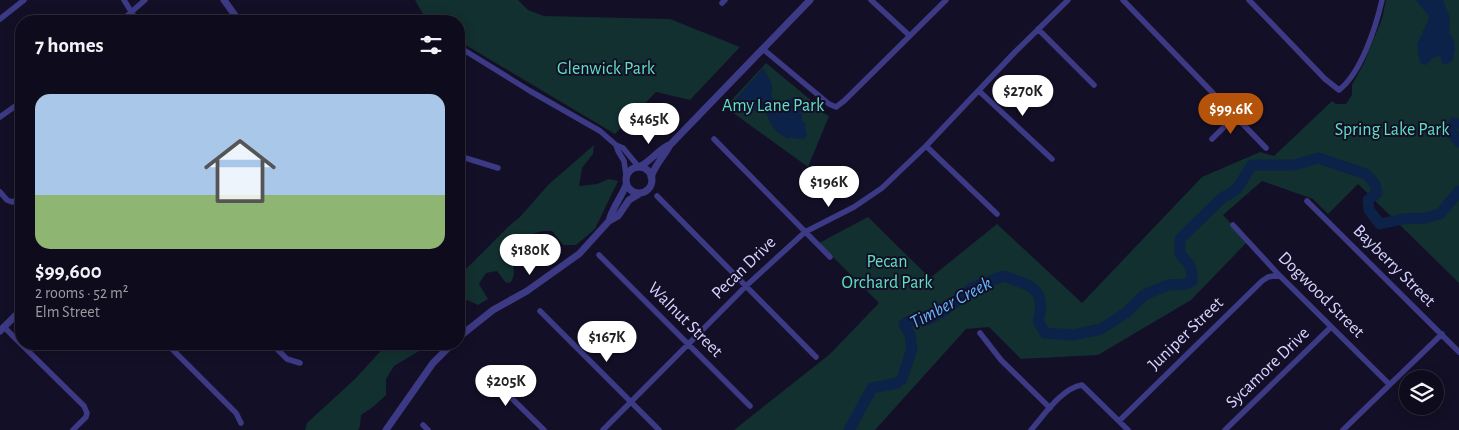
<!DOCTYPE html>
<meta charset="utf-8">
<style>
body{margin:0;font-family:"Alegreya Sans",sans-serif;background:#1c1929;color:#f1f3f6;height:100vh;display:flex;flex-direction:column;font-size:19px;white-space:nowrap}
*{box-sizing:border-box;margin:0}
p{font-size:16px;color:#9b9ba3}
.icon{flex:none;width:28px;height:28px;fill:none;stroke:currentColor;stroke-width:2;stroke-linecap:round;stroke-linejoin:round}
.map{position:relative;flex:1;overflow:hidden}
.drawer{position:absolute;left:15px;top:15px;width:450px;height:335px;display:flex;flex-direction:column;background:#0e0b1c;border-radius:20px;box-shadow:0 2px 12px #0003,0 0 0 1px #2e2b3b}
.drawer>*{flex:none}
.tools{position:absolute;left:1399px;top:370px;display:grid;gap:10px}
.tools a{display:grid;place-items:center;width:45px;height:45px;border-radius:50%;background:#0e0b1c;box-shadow:0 2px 12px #0003,0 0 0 1px #2e2b3b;font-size:25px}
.price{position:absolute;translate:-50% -42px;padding:0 11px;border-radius:18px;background:#fff;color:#222;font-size:16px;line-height:32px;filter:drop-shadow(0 1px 2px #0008)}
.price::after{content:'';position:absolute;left:50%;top:30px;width:15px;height:11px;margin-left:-8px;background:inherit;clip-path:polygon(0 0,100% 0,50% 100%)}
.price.on{background:#b45309;color:#fff}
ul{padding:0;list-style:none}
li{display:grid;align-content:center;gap:10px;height:265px;padding:0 20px}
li+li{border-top:1px solid #2e2b3b}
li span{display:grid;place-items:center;height:155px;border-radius:15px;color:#555}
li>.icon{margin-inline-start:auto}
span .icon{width:90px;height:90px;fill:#fffc;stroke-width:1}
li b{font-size:21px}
h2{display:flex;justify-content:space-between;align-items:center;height:60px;padding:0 20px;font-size:21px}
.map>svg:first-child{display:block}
.green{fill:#12302f}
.water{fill:#0c2248}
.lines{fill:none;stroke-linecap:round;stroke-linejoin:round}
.river{stroke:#0c2248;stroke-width:11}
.minor{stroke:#3d3a85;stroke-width:5.5}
.tertiary{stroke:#3d3a85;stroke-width:7}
.labels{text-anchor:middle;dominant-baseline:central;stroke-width:4;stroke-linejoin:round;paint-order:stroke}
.park-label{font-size:18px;fill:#5fe0c0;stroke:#130f26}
.street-label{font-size:18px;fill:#d9d4ff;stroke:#130f26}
.water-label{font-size:19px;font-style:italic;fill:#62b6ff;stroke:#130f26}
</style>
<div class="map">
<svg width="1459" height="430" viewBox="0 0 1459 430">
<rect width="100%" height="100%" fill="#130f26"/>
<path class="green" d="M415,0H518L528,10L544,16L670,19L740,47L690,100L656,92L615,134L459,41V21H427Z
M1386,0H1459V283L1358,184L1328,214L1313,199L1262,181L1223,215L1248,241L1191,300L1098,355L1021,359L989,327L966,329L875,430H734L830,354L879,303L819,243L868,217L930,278L997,224L1082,303L1202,177L1260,152L1274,156L1332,101L1336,104H1346L1352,95V85L1364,63L1382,19Z
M766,63L818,106L820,111L829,116L808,167L725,107Z
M594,145L593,154L582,168L579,186L597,184L609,179L618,181L595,229L576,245H563L552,231C535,230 518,237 514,256C511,267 517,271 511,282L506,283L497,271L486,273L479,284L488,299L478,305L467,300L459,307V276L509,226L520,217L549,184Z
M387,344H431L394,366L386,379V395L373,407L361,415L360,426L358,430H305L307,423L355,379Z"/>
<path class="water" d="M1416,0H1443L1450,18L1449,32L1454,41L1455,50L1453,60L1447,64L1442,63L1440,56L1434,57L1426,65L1422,64L1419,59L1417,44L1429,19L1428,15Z
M763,68C768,77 775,85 771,96L774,100L779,102L793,98L799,103L802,109V120L805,123L807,136L804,139H796L791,137L788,139C774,131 772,127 766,112L733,109L737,105L736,99Z"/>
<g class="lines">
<path class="river" d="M1459,124L1454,123L1450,130L1459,142
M849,430L872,388L897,383L902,379L912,349L910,335L904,324L910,321L928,320L945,310L972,288L1003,276C1029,285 1048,288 1038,321L1045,333L1073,335L1101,329L1127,312L1144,295L1168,285L1185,284L1192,281C1193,268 1188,262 1180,254V239L1221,199L1237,189L1252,165H1294L1318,158L1366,174L1375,184L1377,193L1368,200L1369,210L1380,224L1403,219L1425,218L1440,214L1459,191"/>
<path class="minor" d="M124,0L137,21
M871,0L910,36
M1123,0L1266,148
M1249,0L1325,79L1339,90C1361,73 1376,27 1382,0
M722,3L725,0
M0,19L24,0
M121,21L145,0
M1038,29L1094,85
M459,47L530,91L600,131L616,145
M763,49L829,104L836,107L844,101L946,0
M979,91L1052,159
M0,117L21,102
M714,139L830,257
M1212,139L1235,116
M926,146L997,214
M459,156L498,168
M626,175L624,161L618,151L616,145L623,148L638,166
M0,192L7,200L12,202L21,198
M657,196L816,357
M1307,201L1459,352
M1233,225L1279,275L1389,384
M599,255L750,406
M540,311L659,430
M4,327L21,344
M980,333L1001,360L1050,408
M21,344L84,406L87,413L86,417L73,430
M167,344L236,413L241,423
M272,344L287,359L300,363
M483,370L544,430
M1119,421L1262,281L1268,277L1279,275
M423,425L428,430
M603,430L746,286L805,232L854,207L882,188L926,146L1015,52L1068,0
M1031,430C1044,415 1062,388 1082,385L1128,430
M1225,430L1331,327
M1343,430L1442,334"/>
<path class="tertiary" d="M224,0L239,21
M626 180a13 13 0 1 1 26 0a13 13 0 1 1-26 0Z
M639,167C651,161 657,151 669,145
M651,177C655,165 664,156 670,145L810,0
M609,221C612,208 621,198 626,185
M0,331L21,310
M459,337L493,310L527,291L579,254L609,221L618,216L629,200L639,194
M386,430L433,363L452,344"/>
</g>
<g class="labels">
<g class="park-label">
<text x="606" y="69">Glenwick Park</text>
<text x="773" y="106">Amy Lane Park</text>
<text x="1392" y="130">Spring Lake Park</text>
<text x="887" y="262">Pecan<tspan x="887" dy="21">Orchard Park</tspan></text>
</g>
<g class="street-label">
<text transform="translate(1394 266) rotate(45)">Bayberry Street</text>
<text transform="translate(744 268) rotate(-44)">Pecan Drive</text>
<text transform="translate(1321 295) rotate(45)">Dogwood Street</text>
<text transform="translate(685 320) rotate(45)">Walnut Street</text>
<text transform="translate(1186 334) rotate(-44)">Juniper Street</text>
<text transform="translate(1268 368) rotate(-44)">Sycamore Drive</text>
</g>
<g class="water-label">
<text transform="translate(951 303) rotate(-28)">Timber Creek</text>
</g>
</g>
</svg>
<div class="tools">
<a><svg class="icon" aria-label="layers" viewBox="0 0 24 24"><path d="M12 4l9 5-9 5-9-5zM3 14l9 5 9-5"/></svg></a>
</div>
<b class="price" style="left:1023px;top:117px">$270K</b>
<b class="price on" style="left:1231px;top:135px">$99.6K</b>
<b class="price" style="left:649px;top:145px">$465K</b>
<b class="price" style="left:829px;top:208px">$196K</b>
<b class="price" style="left:530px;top:276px">$180K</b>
<b class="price" style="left:607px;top:363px">$167K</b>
<b class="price" style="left:506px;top:407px">$205K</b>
<section class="drawer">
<h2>7 homes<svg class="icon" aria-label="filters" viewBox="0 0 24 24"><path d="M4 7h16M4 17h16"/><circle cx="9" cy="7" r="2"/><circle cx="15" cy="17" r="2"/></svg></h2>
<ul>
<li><span style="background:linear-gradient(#a9c7e8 65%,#8fb573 0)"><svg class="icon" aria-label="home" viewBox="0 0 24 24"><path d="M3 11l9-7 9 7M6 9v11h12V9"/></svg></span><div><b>$99,600</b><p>2 rooms · 52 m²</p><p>Elm Street</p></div></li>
</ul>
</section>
</div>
